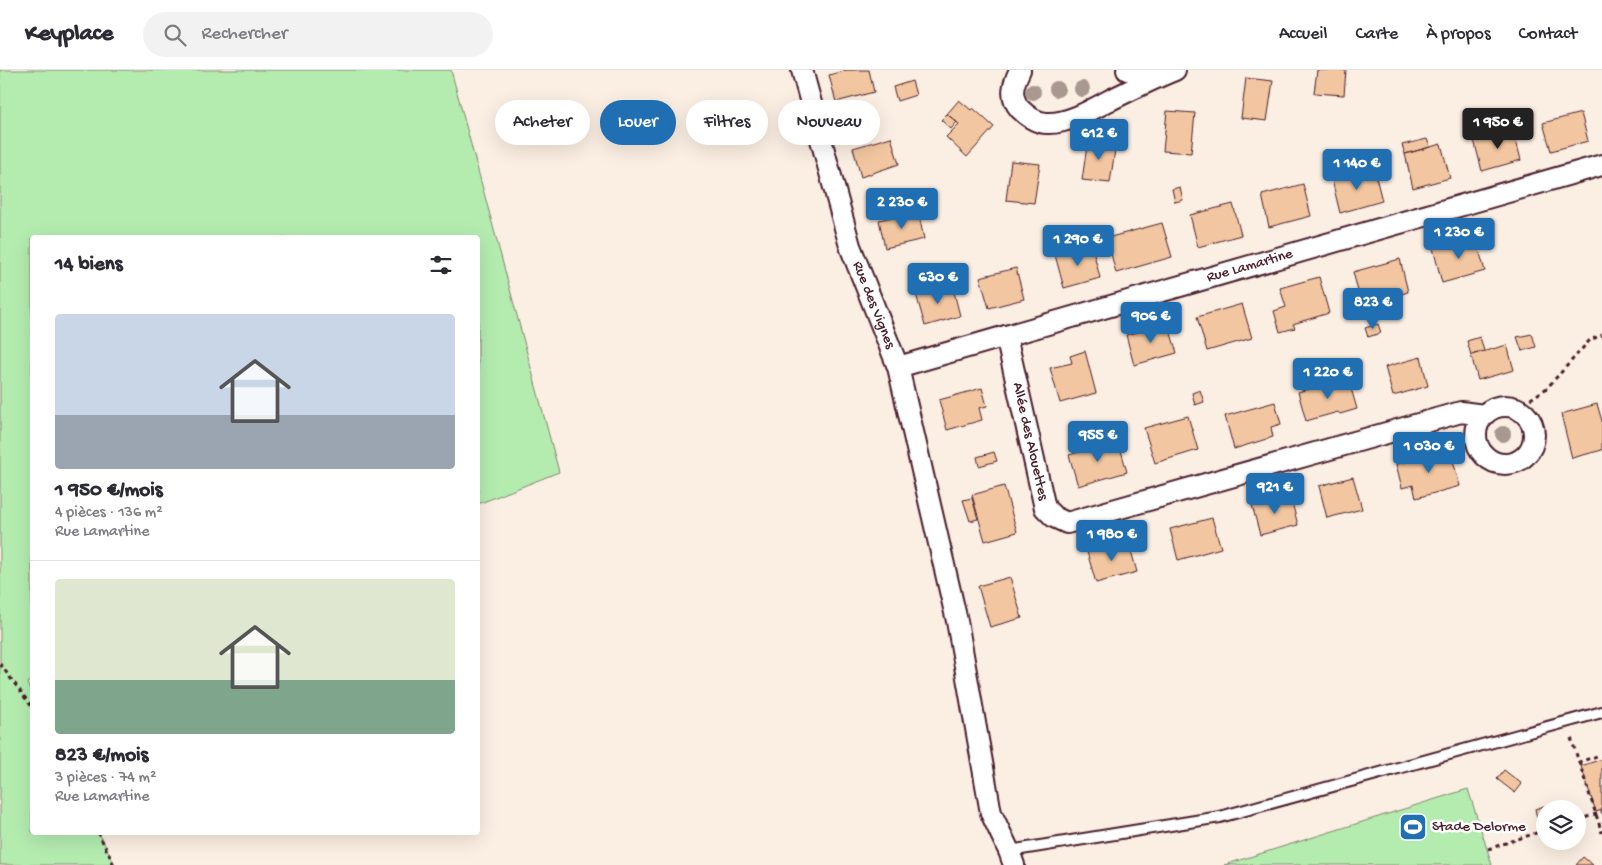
<!DOCTYPE html>
<html lang="fr">
<meta charset="utf-8">
<style>
body{margin:0;font-family:"Gochi Hand",sans-serif;background:#f2f2f3;color:#2b2b33;height:100vh;display:flex;flex-direction:column;font-size:19px;white-space:nowrap}
*{box-sizing:border-box;margin:0}
p{font-size:16px;color:#7c7c81}
.icon{flex:none;width:28px;height:28px;fill:none;stroke:currentColor;stroke-width:2;stroke-linecap:round;stroke-linejoin:round}
.map{position:relative;flex:1;overflow:hidden}
.side{position:absolute;left:30px;top:165px;width:450px;height:600px;display:flex;flex-direction:column;background:#fff;border-radius:5px;box-shadow:0 5px 20px #0002}
.side>*{flex:none}
.banner{position:absolute;left:495px;top:30px;width:475px;height:45px;display:flex;gap:10px}
.tools{position:absolute;left:1536px;top:730px;display:grid;gap:10px}
.tools a{display:grid;place-items:center;width:50px;height:50px;border-radius:50%;background:#fff;box-shadow:0 5px 20px #0002;font-size:25px}
.price{position:absolute;translate:-50% -42px;padding:0 11px;border-radius:5px;background:#1f6fb2;color:#fff;font-size:16px;line-height:32px;filter:drop-shadow(0 1px 2px #0008)}
.price::after{content:'';position:absolute;left:50%;top:30px;width:15px;height:11px;margin-left:-8px;background:inherit;clip-path:polygon(0 0,100% 0,50% 100%)}
.price.on{background:#222;color:#fff}
ul{padding:0;list-style:none}
li{display:grid;align-content:center;gap:10px;height:265px;padding:0 25px}
li+li{border-top:1px solid #e1e1e2}
li span{display:grid;place-items:center;height:155px;border-radius:5px;color:#555}
li>.icon{margin-inline-start:auto}
span .icon{width:90px;height:90px;fill:#fffc;stroke-width:1}
li b{font-size:21px}
h2{display:flex;justify-content:space-between;align-items:center;height:60px;padding:0 25px;font-size:21px}
.tag{padding:0 18px;border-radius:22px;background:#fff;box-shadow:0 5px 20px #0002;font-size:18px;line-height:45px}
.tag.on{background:#1f6fb2;color:#fff}
header{display:flex;align-items:center;gap:30px;box-sizing:border-box;height:70px;padding:0 25px;background:#fff;border-bottom:1px solid #e1e1e2}
header strong{font-size:24px}
nav{display:flex;gap:28px;margin-inline-start:auto;font-size:18px}
.search{width:350px;height:45px;background:#f2f2f3;display:flex;align-items:center;gap:12px;box-sizing:border-box;padding:0 18px;border-radius:28px;color:#7c7c81;font-size:19px}
.map>svg:first-child{display:block}
.green{fill:#b4ecb0;stroke:#7f866e}
.building{fill:#f1c6a0;stroke:#4a1f2b}
.lines{fill:none;stroke-linecap:round;stroke-linejoin:round}
.service-casing{stroke:#4a1f2b;stroke-width:14}
.minor-casing{stroke:#4a1f2b;stroke-width:24}
.path{stroke:#4a1f2b;stroke-width:3;stroke-dasharray:4 4;stroke-linecap:butt}
.service{stroke:#fff;stroke-width:10}
.minor{stroke:#fff;stroke-width:20}
.tree{fill:#a89890}
.labels{text-anchor:middle;dominant-baseline:central;stroke-width:5;stroke-linejoin:round;paint-order:stroke}
.street-label{font-size:15px;fill:#4a1f2b;stroke:#fff}
.poi-label{font-size:15px;fill:#4a1f2b;stroke:#fff;text-anchor:start}
</style>
<header>
<strong>Keyplace</strong>
<div class="search"><svg class="icon" aria-label="search" viewBox="0 0 24 24"><circle cx="10" cy="10" r="6"/><path d="M15 15l6 6"/></svg>Rechercher</div>
<nav><a>Accueil</a><a>Carte</a><a>À propos</a><a>Contact</a></nav>
</header>
<div class="map">
<svg width="1602" height="795" viewBox="0 0 1602 795">
<rect width="100%" height="100%" fill="#fbeee2"/>
<filter id="ink" filterUnits="userSpaceOnUse"><feTurbulence type="fractalNoise" baseFrequency=".02" numOctaves="2"/><feDisplacementMap in="SourceGraphic" scale="10" xChannelSelector="R" yChannelSelector="G"/><feConvolveMatrix kernelMatrix="1 2 1 2 8 2 1 2 1" color-interpolation-filters="sRGB"/></filter>
<g filter="url(#ink)">
<path class="green" d="M0,0H451L559,402L478,434V168H32V610L27,613L32,625V762L99,763L115,795H0Z
M1468,719L1492,795H1224Z"/>
<path class="building" d="M847,0H869L874,22L836,32L829,5Z
M1317,0H1346L1344,25L1314,23Z
M1246,8L1273,11L1267,51L1241,48Z
M912,11L916,25L897,31L893,17Z
M959,30L971,40L973,38L994,57L967,87L946,67L959,54L947,44Z
M1167,41L1195,43L1191,83L1163,81Z
M1581,43L1588,71L1551,81L1543,53Z
M947,44L957,52L951,59L941,50Z
M1513,59L1521,90L1482,101L1474,70Z
M891,67L899,94L861,107L853,78Z
M1088,69L1116,73L1110,113L1082,110Z
M1427,69L1430,77L1405,84L1402,75Z
M1441,74L1450,108L1413,118L1405,84Z
M1011,91L1040,94L1034,133L1006,130Z
M1374,99L1382,131L1340,143L1332,110Z
M1303,114L1311,146L1269,157L1262,125Z
M1180,117L1183,130L1175,132L1172,119Z
M1233,134L1241,165L1198,177L1190,145Z
M918,141L924,169L885,178L879,150Z
M1162,153L1172,187L1116,203L1107,168Z
M1475,166L1485,201L1442,213L1433,178Z
M1092,176L1100,208L1064,218L1055,185Z
M1400,189L1408,222L1362,236L1353,202Z
M1016,198L1024,229L989,238L980,207Z
M1319,207L1329,243L1293,254L1295,258L1280,262L1274,241L1286,237L1280,218Z
M952,214L960,246L925,256L916,224Z
M1242,234L1252,268L1207,281L1197,247Z
M1168,254L1177,283L1134,295L1126,265Z
M1378,254L1381,263L1368,267L1365,258Z
M1532,264L1536,277L1522,281L1517,267Z
M1480,267L1484,281L1471,285L1467,271Z
M1507,275L1514,300L1478,310L1471,285Z
M1085,281L1096,323L1060,333L1050,298L1072,293L1070,286Z
M1421,287L1428,316L1393,326L1385,297Z
M1348,308L1357,339L1340,344L1338,342L1306,351L1298,322Z
M982,318L987,336L979,338L982,350L947,360L939,330Z
M1200,320L1204,332L1195,335L1192,323Z
M1275,332L1281,354L1271,357L1273,367L1234,379L1225,346Z
M1597,334L1602,351V380L1572,388L1561,344Z
M1188,346L1198,380L1155,393L1144,358Z
M1118,370L1127,402L1078,416L1069,385Z
M1450,380L1460,416L1416,428L1413,415L1402,418L1396,394Z
M994,382L997,391L979,396L977,387Z
M1353,407L1362,439L1327,448L1319,416Z
M1004,416L1017,462L985,471L972,425Z
M1290,425L1298,455L1260,465L1252,435Z
M972,428L978,449L970,451L963,430Z
M1212,448L1221,478L1178,490L1170,459Z
M1128,470L1137,502L1096,513L1087,482Z
M1010,507L1022,548L990,557L978,516Z
M1602,689V740L1596,742L1581,696Z
M1504,700L1522,714L1515,723L1497,709Z
M1544,736L1545,746L1537,748L1535,739Z
M1583,787L1593,795H1576Z"/>
<g class="lines">
<g class="service-casing">
<path id="service" d="M1009,781L1220,747L1602,642"/>
</g>
<g class="minor-casing">
<g id="minor">
<path id="s1" d="M802,0L850,176L898,297L957,551L991,743L1009,781L1014,795"/>
<path d="M1020,0C1013,14 1009,26 1020,39C1027,46 1037,53 1047,53C1068,54 1091,40 1108,31C1131,20 1152,9 1175,0"/>
<path d="M1127,0L1158,7"/>
<path id="s2" d="M1006,266L1045,438L1054,447L1067,453L1461,342L1484,345"/>
<path id="s3" d="M898,297L1602,95"/>
<circle cx="1505" cy="365" r="29"/>
</g>
</g>
<path class="path" d="M1517,338L1547,318L1590,270L1602,265
M0,594L32,637
M1571,668L1579,692L1600,685
M1579,692L1602,763
M1578,750L1602,742
M98,762L114,795
M1488,779L1545,760"/>
<use href="#service" class="service"/>
<use href="#minor" class="minor"/>
</g>
<g class="tree">
<circle cx="1057" cy="19" r="8"/>
<circle cx="1082" cy="19" r="8"/>
<circle cx="1033" cy="22" r="8"/>
<circle cx="880" cy="129" r="8"/>
<circle cx="1503" cy="364" r="8"/>
</g>
</g>
<defs>
<g id="stadium-square" transform="scale(1.4375)"><rect x="-9" y="-9" width="18" height="18" rx="4" fill="#1f6fb2" stroke="#fff"/><path d="M0-5a6.5 5 0 1 0 0 10a6.5 5 0 1 0 0-10ZM-3.5-1.8h7v3.6h-7Z" fill="#fff"/></g>
</defs>
<g fill-rule="evenodd">
<use href="#stadium-square" x="1413" y="757"/>
</g>
<g class="labels">
<g class="street-label">
<text stroke="none"><textPath href="#s3" startOffset="366">Rue Lamartine</textPath></text>
<text stroke="none"><textPath href="#s1" startOffset="246">Rue des Vignes</textPath></text>
<text stroke="none"><textPath href="#s2" startOffset="108">Allée des Alouettes</textPath></text>
</g>
<g class="poi-label">
<text x="1432" y="757">Stade Delorme</text>
</g>
</g>
</svg>
<div class="tools">
<a><svg class="icon" aria-label="layers" viewBox="0 0 24 24"><path d="M12 4l9 5-9 5-9-5zM3 14l9 5 9-5"/></svg></a>
</div>
<b class="price on" style="left:1498px;top:80px">1 950 €</b>
<b class="price" style="left:1099px;top:91px">612 €</b>
<b class="price" style="left:1357px;top:121px">1 140 €</b>
<b class="price" style="left:902px;top:160px">2 230 €</b>
<b class="price" style="left:1459px;top:190px">1 230 €</b>
<b class="price" style="left:1078px;top:197px">1 290 €</b>
<b class="price" style="left:938px;top:235px">630 €</b>
<b class="price" style="left:1373px;top:260px">823 €</b>
<b class="price" style="left:1151px;top:274px">906 €</b>
<b class="price" style="left:1328px;top:330px">1 220 €</b>
<b class="price" style="left:1098px;top:393px">955 €</b>
<b class="price" style="left:1429px;top:404px">1 030 €</b>
<b class="price" style="left:1275px;top:445px">921 €</b>
<b class="price" style="left:1112px;top:492px">1 980 €</b>
<div class="banner">
<a class="tag">Acheter</a>
<a class="tag on">Louer</a>
<a class="tag">Filtres</a>
<a class="tag">Nouveau</a>
</div>
<section class="side">
<h2>14 biens<svg class="icon" aria-label="filters" viewBox="0 0 24 24"><path d="M4 7h16M4 17h16"/><circle cx="9" cy="7" r="2"/><circle cx="15" cy="17" r="2"/></svg></h2>
<ul>
<li><span style="background:linear-gradient(#c9d6e8 65%,#9aa5b1 0)"><svg class="icon" aria-label="home" viewBox="0 0 24 24"><path d="M3 11l9-7 9 7M6 9v11h12V9"/></svg></span><div><b>1 950 €/mois</b><p>4 pièces · 136 m²</p><p>Rue Lamartine</p></div></li>
<li><span style="background:linear-gradient(#dfe7d0 65%,#7fa58c 0)"><svg class="icon" aria-label="home" viewBox="0 0 24 24"><path d="M3 11l9-7 9 7M6 9v11h12V9"/></svg></span><div><b>823 €/mois</b><p>3 pièces · 74 m²</p><p>Rue Lamartine</p></div></li>
</ul>
</section>
</div>
